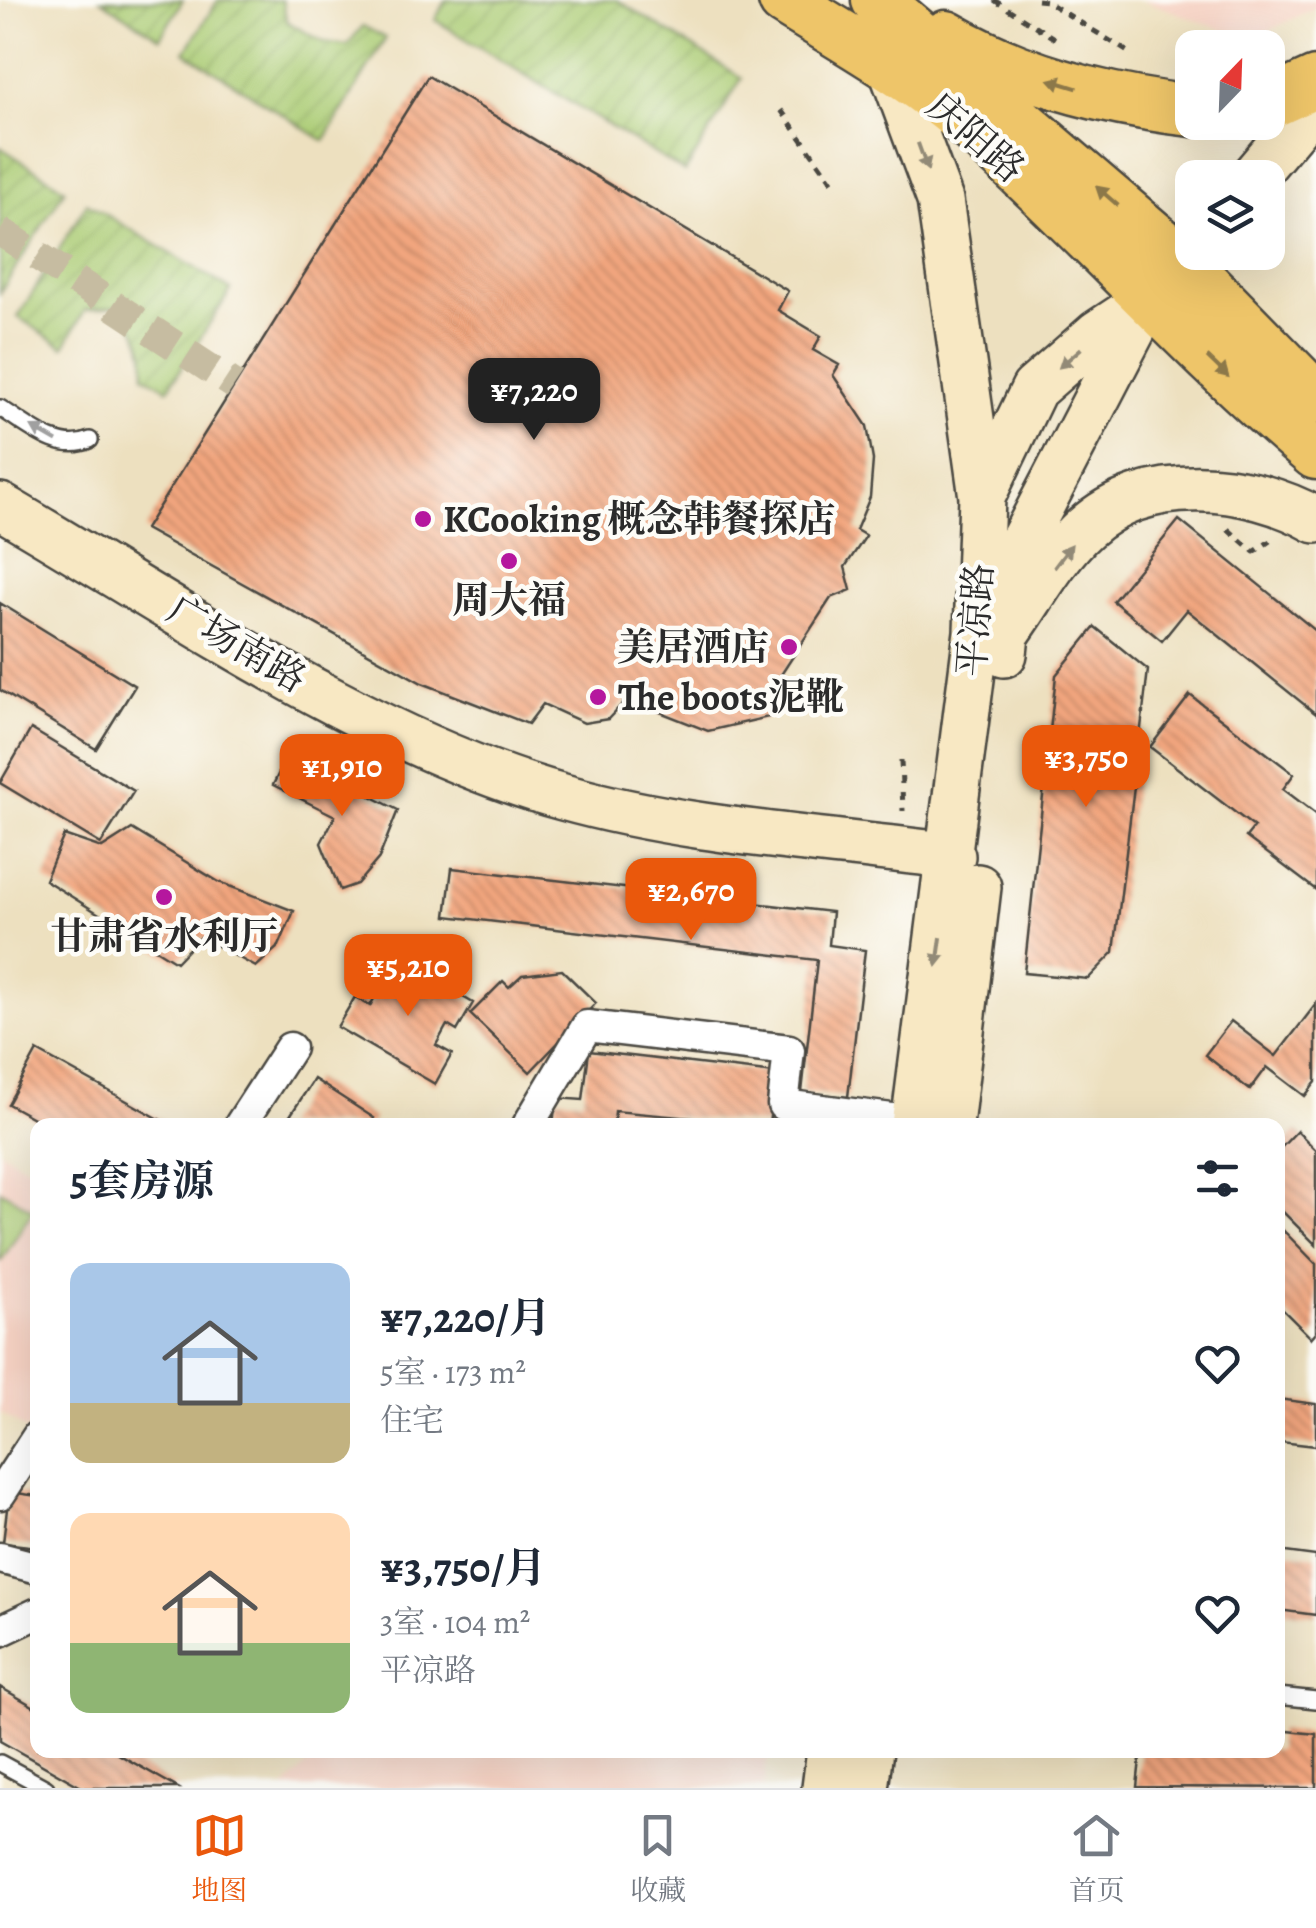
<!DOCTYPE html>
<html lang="zh">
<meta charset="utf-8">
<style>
body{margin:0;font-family:Alegreya,"Noto Serif SC",serif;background:#f6f6f7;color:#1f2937;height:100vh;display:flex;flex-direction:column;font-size:38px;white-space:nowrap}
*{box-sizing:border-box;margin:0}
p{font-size:32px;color:#747a83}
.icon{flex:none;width:55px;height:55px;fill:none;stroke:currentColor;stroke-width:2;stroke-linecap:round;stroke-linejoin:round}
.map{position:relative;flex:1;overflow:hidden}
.details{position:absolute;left:30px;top:1118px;width:1255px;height:640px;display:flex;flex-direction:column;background:#fff;border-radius:20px;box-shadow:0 10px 40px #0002}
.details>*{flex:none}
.needle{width:65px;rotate:23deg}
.fabs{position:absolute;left:1175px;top:30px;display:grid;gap:20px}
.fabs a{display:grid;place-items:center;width:110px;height:110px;border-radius:20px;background:#fff;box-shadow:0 10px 40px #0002;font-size:50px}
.price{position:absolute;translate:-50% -85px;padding:0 22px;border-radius:20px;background:#ea580c;color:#fff;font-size:32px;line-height:65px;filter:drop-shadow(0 2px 5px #0008)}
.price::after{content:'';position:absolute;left:50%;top:60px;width:30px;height:22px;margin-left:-15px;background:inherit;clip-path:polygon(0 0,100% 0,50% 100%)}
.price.on{background:#222;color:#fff}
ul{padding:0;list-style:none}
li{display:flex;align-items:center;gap:30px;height:250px;padding:0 40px}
li span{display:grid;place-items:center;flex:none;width:280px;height:200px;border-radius:20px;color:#555}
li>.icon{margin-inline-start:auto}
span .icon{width:120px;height:120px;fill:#fffc;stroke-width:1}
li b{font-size:42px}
h2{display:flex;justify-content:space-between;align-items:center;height:120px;padding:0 40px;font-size:42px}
.dock{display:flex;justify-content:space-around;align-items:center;height:140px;border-top:2px solid #e0e1e3;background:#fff;font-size:28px;color:#747a83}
.dock a{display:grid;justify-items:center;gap:5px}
.dock .on{color:#ea580c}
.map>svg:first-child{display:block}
.built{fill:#f6d2c3}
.garden{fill:url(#garden-furrows);stroke:#6b7c50;stroke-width:2.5}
.pitch{fill:#abcc74;stroke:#6b7c50;stroke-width:2.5}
.building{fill:url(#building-back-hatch)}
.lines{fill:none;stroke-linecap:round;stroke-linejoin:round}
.street-tunnel{stroke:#c6bca1;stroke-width:30;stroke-dasharray:30 15;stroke-linecap:butt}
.lane-casing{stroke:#484641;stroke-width:20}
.street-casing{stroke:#484641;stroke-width:35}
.secondary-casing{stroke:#484641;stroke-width:50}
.primary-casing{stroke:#484641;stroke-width:55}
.path{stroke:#484641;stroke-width:5;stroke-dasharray:8 8;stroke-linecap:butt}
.lane{stroke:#fff;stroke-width:15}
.street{stroke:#fff;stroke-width:30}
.secondary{stroke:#f8e8c3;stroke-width:45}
.primary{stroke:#eec569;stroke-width:50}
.oneway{fill:#8c784a}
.oneway2{fill:#928a77}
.oneway3{fill:#a0a0a0}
.poi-dot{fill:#b5179e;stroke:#fdfcf7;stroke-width:4}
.labels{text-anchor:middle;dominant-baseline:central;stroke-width:9;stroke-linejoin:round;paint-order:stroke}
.street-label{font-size:38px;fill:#2b2b2b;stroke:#fdfcf7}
.poi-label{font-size:38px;font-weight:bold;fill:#2b2b2b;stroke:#fdfcf7;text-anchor:start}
</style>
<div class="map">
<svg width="1316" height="1788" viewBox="0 0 1316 1788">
<defs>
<pattern id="garden-furrows" width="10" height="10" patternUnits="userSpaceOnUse" patternTransform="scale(2.5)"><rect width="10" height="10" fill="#abcc74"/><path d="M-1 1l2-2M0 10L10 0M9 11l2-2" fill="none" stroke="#93af65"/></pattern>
<pattern id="building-back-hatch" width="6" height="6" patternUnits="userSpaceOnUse" patternTransform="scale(2.5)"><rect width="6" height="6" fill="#f2a67e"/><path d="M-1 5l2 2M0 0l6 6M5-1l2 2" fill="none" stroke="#c48767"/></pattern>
</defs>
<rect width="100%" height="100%" fill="#fdfcf7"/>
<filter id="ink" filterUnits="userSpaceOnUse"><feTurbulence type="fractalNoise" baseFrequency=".01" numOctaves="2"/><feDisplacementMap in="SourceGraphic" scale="20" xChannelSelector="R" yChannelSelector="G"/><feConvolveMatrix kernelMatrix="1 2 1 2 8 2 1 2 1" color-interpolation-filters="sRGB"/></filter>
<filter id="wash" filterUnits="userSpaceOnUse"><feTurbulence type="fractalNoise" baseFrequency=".0048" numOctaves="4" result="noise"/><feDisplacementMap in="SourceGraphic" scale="40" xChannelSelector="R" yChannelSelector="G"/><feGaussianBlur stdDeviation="2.25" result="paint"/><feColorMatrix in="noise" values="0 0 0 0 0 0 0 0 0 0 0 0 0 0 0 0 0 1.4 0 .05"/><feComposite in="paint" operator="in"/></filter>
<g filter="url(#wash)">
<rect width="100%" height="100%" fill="#ede0bf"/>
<path class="built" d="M1142,0H1316V7L1264,33L1228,32Z
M0,1150L37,1174L38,1415L28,1431L0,1412Z
M322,1750H368L374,1755L380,1750H768L764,1788H285Z"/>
<path class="garden" d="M101,0H183L160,38Z
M218,0H282L287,22L324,42L347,45L363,26L386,38L324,141L185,52Z
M446,0H617L742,78L685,172L435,20Z
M0,147L65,189L0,293Z
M87,203L231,290L168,389L144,375C148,346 136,329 120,306L85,310L64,347L18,317Z"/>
<path class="pitch" d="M0,1190L33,1210L1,1261H0Z"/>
<g id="blocks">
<path class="building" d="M428,76L788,291L778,310L821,336L813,350L839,365L833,375L867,426L873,460L870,497L856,530L866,536L845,567L851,590L831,598L771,690L773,716L708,731L627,699L608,719L584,723L543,704L528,724L422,683L145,529Z
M1179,520L1316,631V714L1187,610L1162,641L1113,601Z
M0,603L135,686L96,749L0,690Z
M1095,627L1148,670L1114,952L1088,979L1024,973L1056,675Z
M1190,695L1294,774L1283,789L1316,814V890L1246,837L1254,827L1150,747Z
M31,729L134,791L101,844L0,783Z
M288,754L398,810L379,858L357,884L340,890L321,843L335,816L273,785Z
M132,829L219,882L294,911L279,946L256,967L200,937L176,962L45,880L64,835L102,848Z
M452,868L832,912L829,945L865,950L848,1097L802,1092L817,960L446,916Z
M391,955L473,1003L457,1031L447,1025L436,1045L452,1054L435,1084L337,1027L355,997L370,1006L381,986L375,982Z
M562,970L596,1003L530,1072L470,1014L503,981L509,987L522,975Z
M1316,1004V1082L1305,1096L1267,1067L1250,1090L1205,1055L1231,1021L1276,1056Z
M37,1051L170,1125H46L8,1104Z
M589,1051L775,1073L769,1125L615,1111L614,1125H553L556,1098L583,1100Z
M314,1079L374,1118L369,1125H284Z
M1297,1131L1316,1150V1245L1278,1207V1151Z
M1278,1225L1316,1264V1332L1311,1338L1278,1305Z
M1278,1399L1316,1404V1446L1281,1442L1278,1451Z
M9,1492L38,1496V1547L3,1543Z
M1278,1551L1316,1556V1615L1278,1610Z
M0,1687L38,1709V1750H111L178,1788H83L0,1741Z
M1278,1730L1316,1734V1788L1137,1787L1141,1750H1278Z"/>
</g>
</g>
<g filter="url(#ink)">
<use href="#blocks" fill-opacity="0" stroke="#484641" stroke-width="2.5"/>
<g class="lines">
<path class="street-tunnel" d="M0,231L235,385"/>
<g class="lane-casing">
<path id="lane" d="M0,408C27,424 58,454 90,440
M1278,1696L1316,1700
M0,1763L46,1788"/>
</g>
<g class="street-casing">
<path id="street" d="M240,1125L290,1048
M528,1125L587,1026L789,1050L783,1105L915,1122
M0,1494L38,1436
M0,1558L38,1568
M0,1631L38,1613"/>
</g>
<g class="secondary-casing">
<path id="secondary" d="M890,65L940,200L982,497
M1252,178L1316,102
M0,506C174,607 369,743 563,797C688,832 823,839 952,856
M1007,633C1031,600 1054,556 1085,528C1146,472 1248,482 1316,520
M1004,654L1014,558L1145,306
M914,1125L977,632L982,497L1034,389L1098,333L1148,300
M950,1125L978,887
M825,1788L830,1750
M865,1788L870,1750"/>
</g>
<g class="primary-casing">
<path id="primary" d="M784,0C848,40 917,78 973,128C1091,233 1195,353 1316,454
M877,0L1181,260L1316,398
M946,36C1020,79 1107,101 1192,111
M1268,104L1316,82"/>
</g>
<path class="path" d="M994,0L1057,40
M1037,0L1046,1L1128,52
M781,110L836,187
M1228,529L1254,552L1270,541
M901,760L903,811"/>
<use href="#lane" class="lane"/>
<use href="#street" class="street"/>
<use href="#secondary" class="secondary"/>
<use href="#primary" class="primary"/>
</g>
<defs><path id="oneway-solid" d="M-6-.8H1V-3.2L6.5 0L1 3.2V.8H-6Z" transform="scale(2.5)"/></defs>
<g class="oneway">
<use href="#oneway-solid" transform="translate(1063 84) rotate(-163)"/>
<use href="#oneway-solid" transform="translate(1107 196) rotate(-139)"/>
<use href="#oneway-solid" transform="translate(1218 367) rotate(44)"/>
</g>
<g class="oneway2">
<use href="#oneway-solid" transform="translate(923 157) rotate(70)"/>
<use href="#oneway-solid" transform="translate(1070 358) rotate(139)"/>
<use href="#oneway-solid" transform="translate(1063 556) rotate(-53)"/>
<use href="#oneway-solid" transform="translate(939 952) rotate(98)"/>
</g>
<use class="oneway3" href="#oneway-solid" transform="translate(44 434) rotate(-150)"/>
</g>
<g class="poi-dot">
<circle cx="423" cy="519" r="10"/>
<circle cx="509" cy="561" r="10"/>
<circle cx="789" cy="647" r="10"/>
<circle cx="598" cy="697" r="10"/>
<circle cx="164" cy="897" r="10"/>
</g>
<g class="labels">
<g class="street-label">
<text transform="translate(976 137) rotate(41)">庆阳路</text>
<text transform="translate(975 620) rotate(-86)">平凉路</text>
<text transform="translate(237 644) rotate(30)">广场南路</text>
</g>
<g class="poi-label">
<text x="443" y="519">KCooking 概念韩餐探店</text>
<text x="509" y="600" text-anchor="middle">周大福</text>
<text x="769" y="647" text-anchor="end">美居酒店</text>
<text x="618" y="697">The boots泥靴</text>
<text x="164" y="936" text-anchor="middle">甘肃省水利厅</text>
</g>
</g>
</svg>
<div class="fabs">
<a><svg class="needle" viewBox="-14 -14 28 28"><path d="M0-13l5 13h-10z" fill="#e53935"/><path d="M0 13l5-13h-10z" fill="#747a83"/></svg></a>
<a><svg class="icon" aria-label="layers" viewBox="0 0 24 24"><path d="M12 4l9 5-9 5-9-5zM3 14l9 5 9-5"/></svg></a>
</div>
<b class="price on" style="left:534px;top:443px">¥7,220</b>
<b class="price" style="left:1086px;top:810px">¥3,750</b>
<b class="price" style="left:342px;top:819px">¥1,910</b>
<b class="price" style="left:691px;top:943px">¥2,670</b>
<b class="price" style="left:408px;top:1019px">¥5,210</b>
<section class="details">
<h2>5套房源<svg class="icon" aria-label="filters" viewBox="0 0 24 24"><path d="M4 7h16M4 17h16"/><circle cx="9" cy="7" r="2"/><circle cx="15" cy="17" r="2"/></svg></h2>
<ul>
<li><span style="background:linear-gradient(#a9c7e8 70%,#c2b280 0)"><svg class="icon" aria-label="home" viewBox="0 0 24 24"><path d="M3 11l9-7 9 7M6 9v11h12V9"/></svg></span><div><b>¥7,220/月</b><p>5室 · 173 m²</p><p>住宅</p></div><svg class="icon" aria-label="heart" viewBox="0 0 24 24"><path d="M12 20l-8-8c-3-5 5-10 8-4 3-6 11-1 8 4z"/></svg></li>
<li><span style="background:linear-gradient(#ffd9b3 65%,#8fb573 0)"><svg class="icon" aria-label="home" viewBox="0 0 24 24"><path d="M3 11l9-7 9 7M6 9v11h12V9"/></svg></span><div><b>¥3,750/月</b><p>3室 · 104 m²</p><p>平凉路</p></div><svg class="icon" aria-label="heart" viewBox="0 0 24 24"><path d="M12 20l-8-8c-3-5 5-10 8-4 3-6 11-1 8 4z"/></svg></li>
</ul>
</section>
</div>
<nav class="dock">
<a class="on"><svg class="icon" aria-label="map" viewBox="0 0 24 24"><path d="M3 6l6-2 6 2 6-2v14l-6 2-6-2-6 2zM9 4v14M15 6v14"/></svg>地图</a>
<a><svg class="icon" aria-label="saved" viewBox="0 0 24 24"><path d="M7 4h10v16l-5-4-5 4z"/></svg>收藏</a>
<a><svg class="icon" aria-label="home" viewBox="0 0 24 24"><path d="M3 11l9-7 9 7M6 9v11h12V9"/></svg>首页</a>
</nav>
